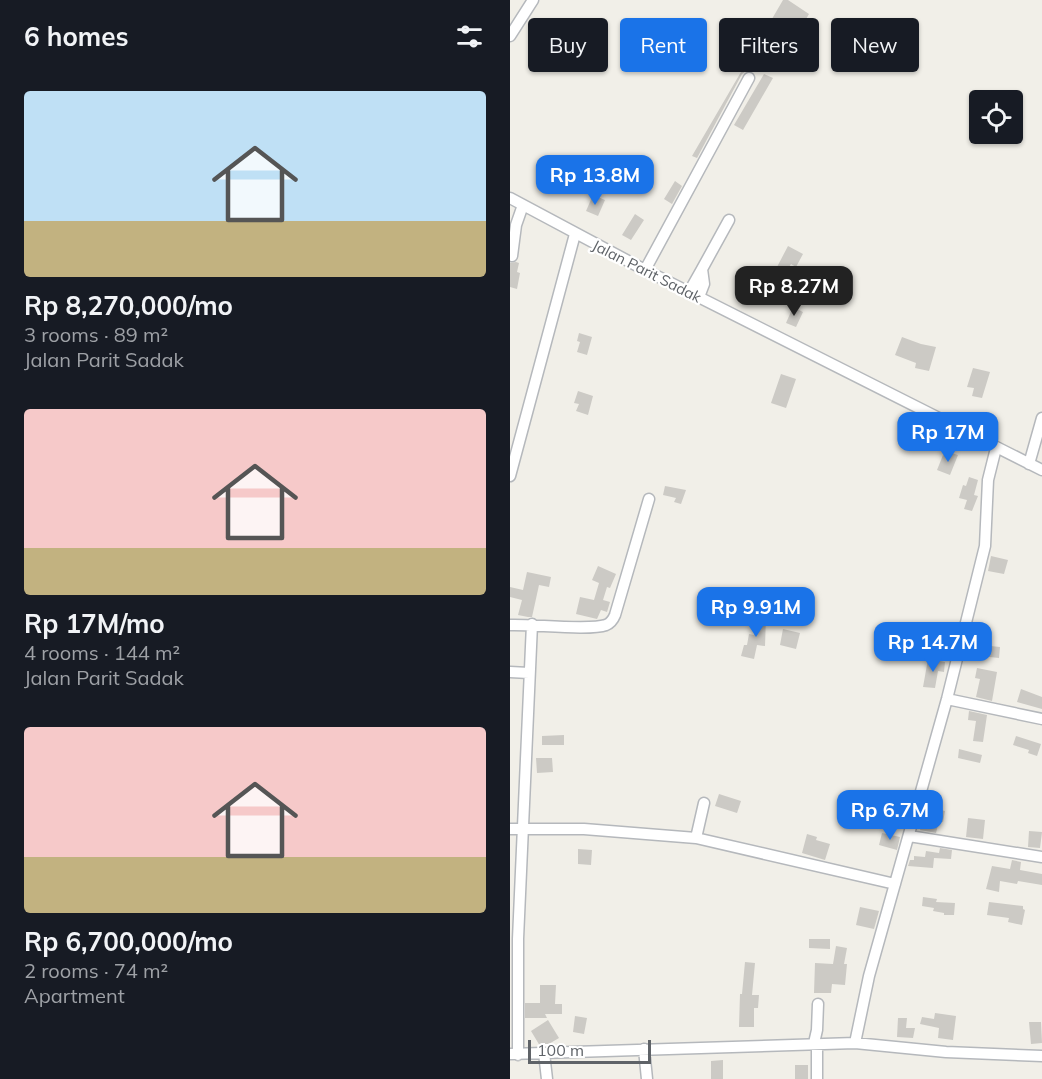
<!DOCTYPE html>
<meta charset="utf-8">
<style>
body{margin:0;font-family:Mulish,sans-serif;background:#20242c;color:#f1f3f6;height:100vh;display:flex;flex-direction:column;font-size:22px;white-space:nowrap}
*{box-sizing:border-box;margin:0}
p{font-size:20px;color:#9ea1a6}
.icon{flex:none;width:33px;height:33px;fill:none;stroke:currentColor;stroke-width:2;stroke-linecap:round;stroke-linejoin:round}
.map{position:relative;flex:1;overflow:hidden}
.side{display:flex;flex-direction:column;background:#171b24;width:510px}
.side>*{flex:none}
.top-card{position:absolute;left:18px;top:18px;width:423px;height:54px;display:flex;gap:12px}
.buttons{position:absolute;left:459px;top:90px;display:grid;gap:12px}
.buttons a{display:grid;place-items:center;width:54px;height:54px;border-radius:6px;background:#171b24;box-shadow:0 2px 4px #0004;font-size:30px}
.scale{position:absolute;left:18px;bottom:15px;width:123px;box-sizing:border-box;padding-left:6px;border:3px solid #5f6368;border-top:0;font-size:16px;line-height:21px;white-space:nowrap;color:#5f6368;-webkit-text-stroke:4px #fff;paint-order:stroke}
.price{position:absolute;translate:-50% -51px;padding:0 14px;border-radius:12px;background:#1a73e8;color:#fff;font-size:20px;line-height:39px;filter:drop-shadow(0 2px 3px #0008)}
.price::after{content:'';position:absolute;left:50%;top:36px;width:18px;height:14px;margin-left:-9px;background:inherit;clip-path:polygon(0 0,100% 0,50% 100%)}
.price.selected{background:#222;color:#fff}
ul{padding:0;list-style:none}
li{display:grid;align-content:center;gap:12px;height:318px;padding:0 24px}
li span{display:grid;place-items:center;height:186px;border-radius:6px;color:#555}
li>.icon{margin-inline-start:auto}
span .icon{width:108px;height:108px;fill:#fffc;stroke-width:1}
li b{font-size:26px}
h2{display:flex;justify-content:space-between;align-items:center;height:72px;padding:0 24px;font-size:26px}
.tag{padding:0 21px;border-radius:6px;background:#171b24;box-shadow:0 2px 4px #0004;font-size:21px;line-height:54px}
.tag.selected{background:#1a73e8;color:#fff}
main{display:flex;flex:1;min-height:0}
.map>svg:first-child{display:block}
.building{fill:#cccac5}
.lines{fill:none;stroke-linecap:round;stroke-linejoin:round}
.minor-casing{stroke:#b5b8bc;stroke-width:13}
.minor{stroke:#fff;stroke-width:10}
.labels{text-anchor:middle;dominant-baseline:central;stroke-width:4.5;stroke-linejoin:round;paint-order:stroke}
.street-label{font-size:15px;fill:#5f6368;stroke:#fff}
</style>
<main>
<section class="side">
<h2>6 homes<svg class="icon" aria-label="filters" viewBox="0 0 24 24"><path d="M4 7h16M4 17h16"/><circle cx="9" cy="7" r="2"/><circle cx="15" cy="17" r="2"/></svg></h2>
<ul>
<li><span style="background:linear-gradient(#bfe0f5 70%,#c2b280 0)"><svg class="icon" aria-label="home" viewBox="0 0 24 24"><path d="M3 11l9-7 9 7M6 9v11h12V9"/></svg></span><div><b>Rp 8,270,000/mo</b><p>3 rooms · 89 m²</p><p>Jalan Parit Sadak</p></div></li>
<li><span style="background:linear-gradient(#f6c9c9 75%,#c2b280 0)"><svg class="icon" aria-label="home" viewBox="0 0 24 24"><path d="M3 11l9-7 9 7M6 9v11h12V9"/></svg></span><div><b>Rp 17M/mo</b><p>4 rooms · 144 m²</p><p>Jalan Parit Sadak</p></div></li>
<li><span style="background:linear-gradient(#f6c9c9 70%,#c2b280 0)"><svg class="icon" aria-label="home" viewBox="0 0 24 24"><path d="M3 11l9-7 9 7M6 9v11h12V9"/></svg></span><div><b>Rp 6,700,000/mo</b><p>2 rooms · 74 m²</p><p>Apartment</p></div></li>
</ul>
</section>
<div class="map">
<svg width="532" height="1079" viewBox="0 0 532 1079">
<rect width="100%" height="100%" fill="#f1efe8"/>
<path class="building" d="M273,0H278L299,14L269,65L261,60L267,51L256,44L241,71H236L232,74L187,158L182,156Z
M254,74L263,78L233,130L224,125Z
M165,181L172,186L162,204L154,199Z
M83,195L95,200L88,216L76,211Z
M125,214L134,220L121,240L112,235Z
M278,246L293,254L286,267L281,264L276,272L267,267Z
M6,262L9,263L7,272L10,273L7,289L0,287V263Z
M283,307L293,312L286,327L276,323Z
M69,333L82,337L77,355L67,352L70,342L67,341Z
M392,337L411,344L426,347L419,371L405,368L406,363L385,355Z
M463,368L480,372L472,398L462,396L464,388L457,387Z
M271,374L286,379L276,408L261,403Z
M68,391L83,396L78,415L66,411L69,404L64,403Z
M438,452L448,455L440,475L427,470L433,455L437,457Z
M459,477L468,480L464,495L468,496L462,511L454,509L457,500L449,498L453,485L456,486Z
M155,486L176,490L171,504L164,502L166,498L153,495Z
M481,556L498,560L494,574L478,571Z
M88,566L106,574L100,588L97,587L93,600L100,602L97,612L91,610L87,619L66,614L70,597L84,600L89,583L82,580Z
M17,572L41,577L39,587L29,585L22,617H18L8,615L12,600L0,597V587L13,590Z
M246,616L256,617L255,646L247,645L244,659L231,656L234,645H237L239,634L244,635Z
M273,629L290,633L286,649L270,645Z
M471,645L490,647L489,658L470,656Z
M418,659L435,662L434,672L428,671L425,688L413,687Z
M467,668L487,672L482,701L466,697L470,679L465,678Z
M511,689L532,697V709L507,702Z
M459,711L477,715L473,742L463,741L466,721L458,720Z
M54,735V745H32V736Z
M506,736L531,744L527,756L518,753L519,750L503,745Z
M449,749L472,755L470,763L448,758Z
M26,758H42L43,772L27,773Z
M209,794L231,801L227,813L205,806Z
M418,807L435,811L433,822L429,821L426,833L410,830Z
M458,818L475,820L473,839L456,837Z
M519,831L532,832L530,848L518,847Z
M372,833L390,837L387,850L369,845Z
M297,834L307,837L306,840L320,844L315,860L292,853Z
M430,848L442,850L441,859L424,858L423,868L398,866L400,860H404V856L415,857L416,851L429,853Z
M68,849L82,850L81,865L68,864Z
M502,860L511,862L510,870L532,874V885L508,881L507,884L490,881L489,892L476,889L482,866L500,869Z
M413,897L427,899L426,902L445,903L444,915H434V913L423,911L424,908L412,906Z
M479,902L513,906V909L515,910L512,925L498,922L499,918L477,915Z
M350,907L369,911L364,929L346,925Z
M299,939H320V949L299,948Z
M326,946L337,948L334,964H337L335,985L322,984L321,993H304L305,963L323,964Z
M235,962L245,963L242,995H249L248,1008H244V1027H229L230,994H232Z
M30,985H46L45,1004H52V1014H35L37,1018H15V1003H30Z
M425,1013L446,1016L443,1040L428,1038L429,1028L410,1024L412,1017L424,1019Z
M65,1016L77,1018L74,1034L63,1032Z
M388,1018H397L396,1028H405L403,1038L387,1037Z
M38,1020L49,1038L37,1045L30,1046L21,1031Z
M519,1022H531L532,1043L521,1044Z
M213,1060V1079H201V1061Z
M285,1065H298V1079H285Z"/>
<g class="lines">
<g class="minor-casing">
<path id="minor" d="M0,36L23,0
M0,198L135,270L532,470
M2,256L6,225L13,205
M135,270L239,78
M179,292L192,269
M189,297L194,284L192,269L219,220
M519,464L532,418
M0,476L65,234
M0,625C22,624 79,631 96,625C101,623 103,620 105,615L139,499
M0,672L19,673
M437,699L532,719
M0,829H74L186,838L385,884
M399,836L532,857
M186,838L194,803
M304,1043L307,1030L308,1004
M307,1043V1079
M345,1043L359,976L437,699L475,546L478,480L486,448
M134,1049L137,1079
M34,1053L37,1079
M0,1054L345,1043L436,1052L532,1056
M8,1055V939L22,624"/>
</g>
<use href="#minor" class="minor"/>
</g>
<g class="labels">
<g class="street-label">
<text transform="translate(137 271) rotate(27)">Jalan Parit Sadak</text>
</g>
</g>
</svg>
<div class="buttons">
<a><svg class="icon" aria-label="locate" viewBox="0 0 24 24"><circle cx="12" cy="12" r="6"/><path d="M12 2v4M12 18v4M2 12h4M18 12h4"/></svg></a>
</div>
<div class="scale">100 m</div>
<b class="price" style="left:85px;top:206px">Rp 13.8M</b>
<b class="price selected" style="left:284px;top:317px">Rp 8.27M</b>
<b class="price" style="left:438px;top:463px">Rp 17M</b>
<b class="price" style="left:246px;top:638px">Rp 9.91M</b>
<b class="price" style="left:423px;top:673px">Rp 14.7M</b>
<b class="price" style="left:380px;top:841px">Rp 6.7M</b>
<div class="top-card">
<a class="tag">Buy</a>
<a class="tag selected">Rent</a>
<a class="tag">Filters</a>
<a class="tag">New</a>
</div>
</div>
</main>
